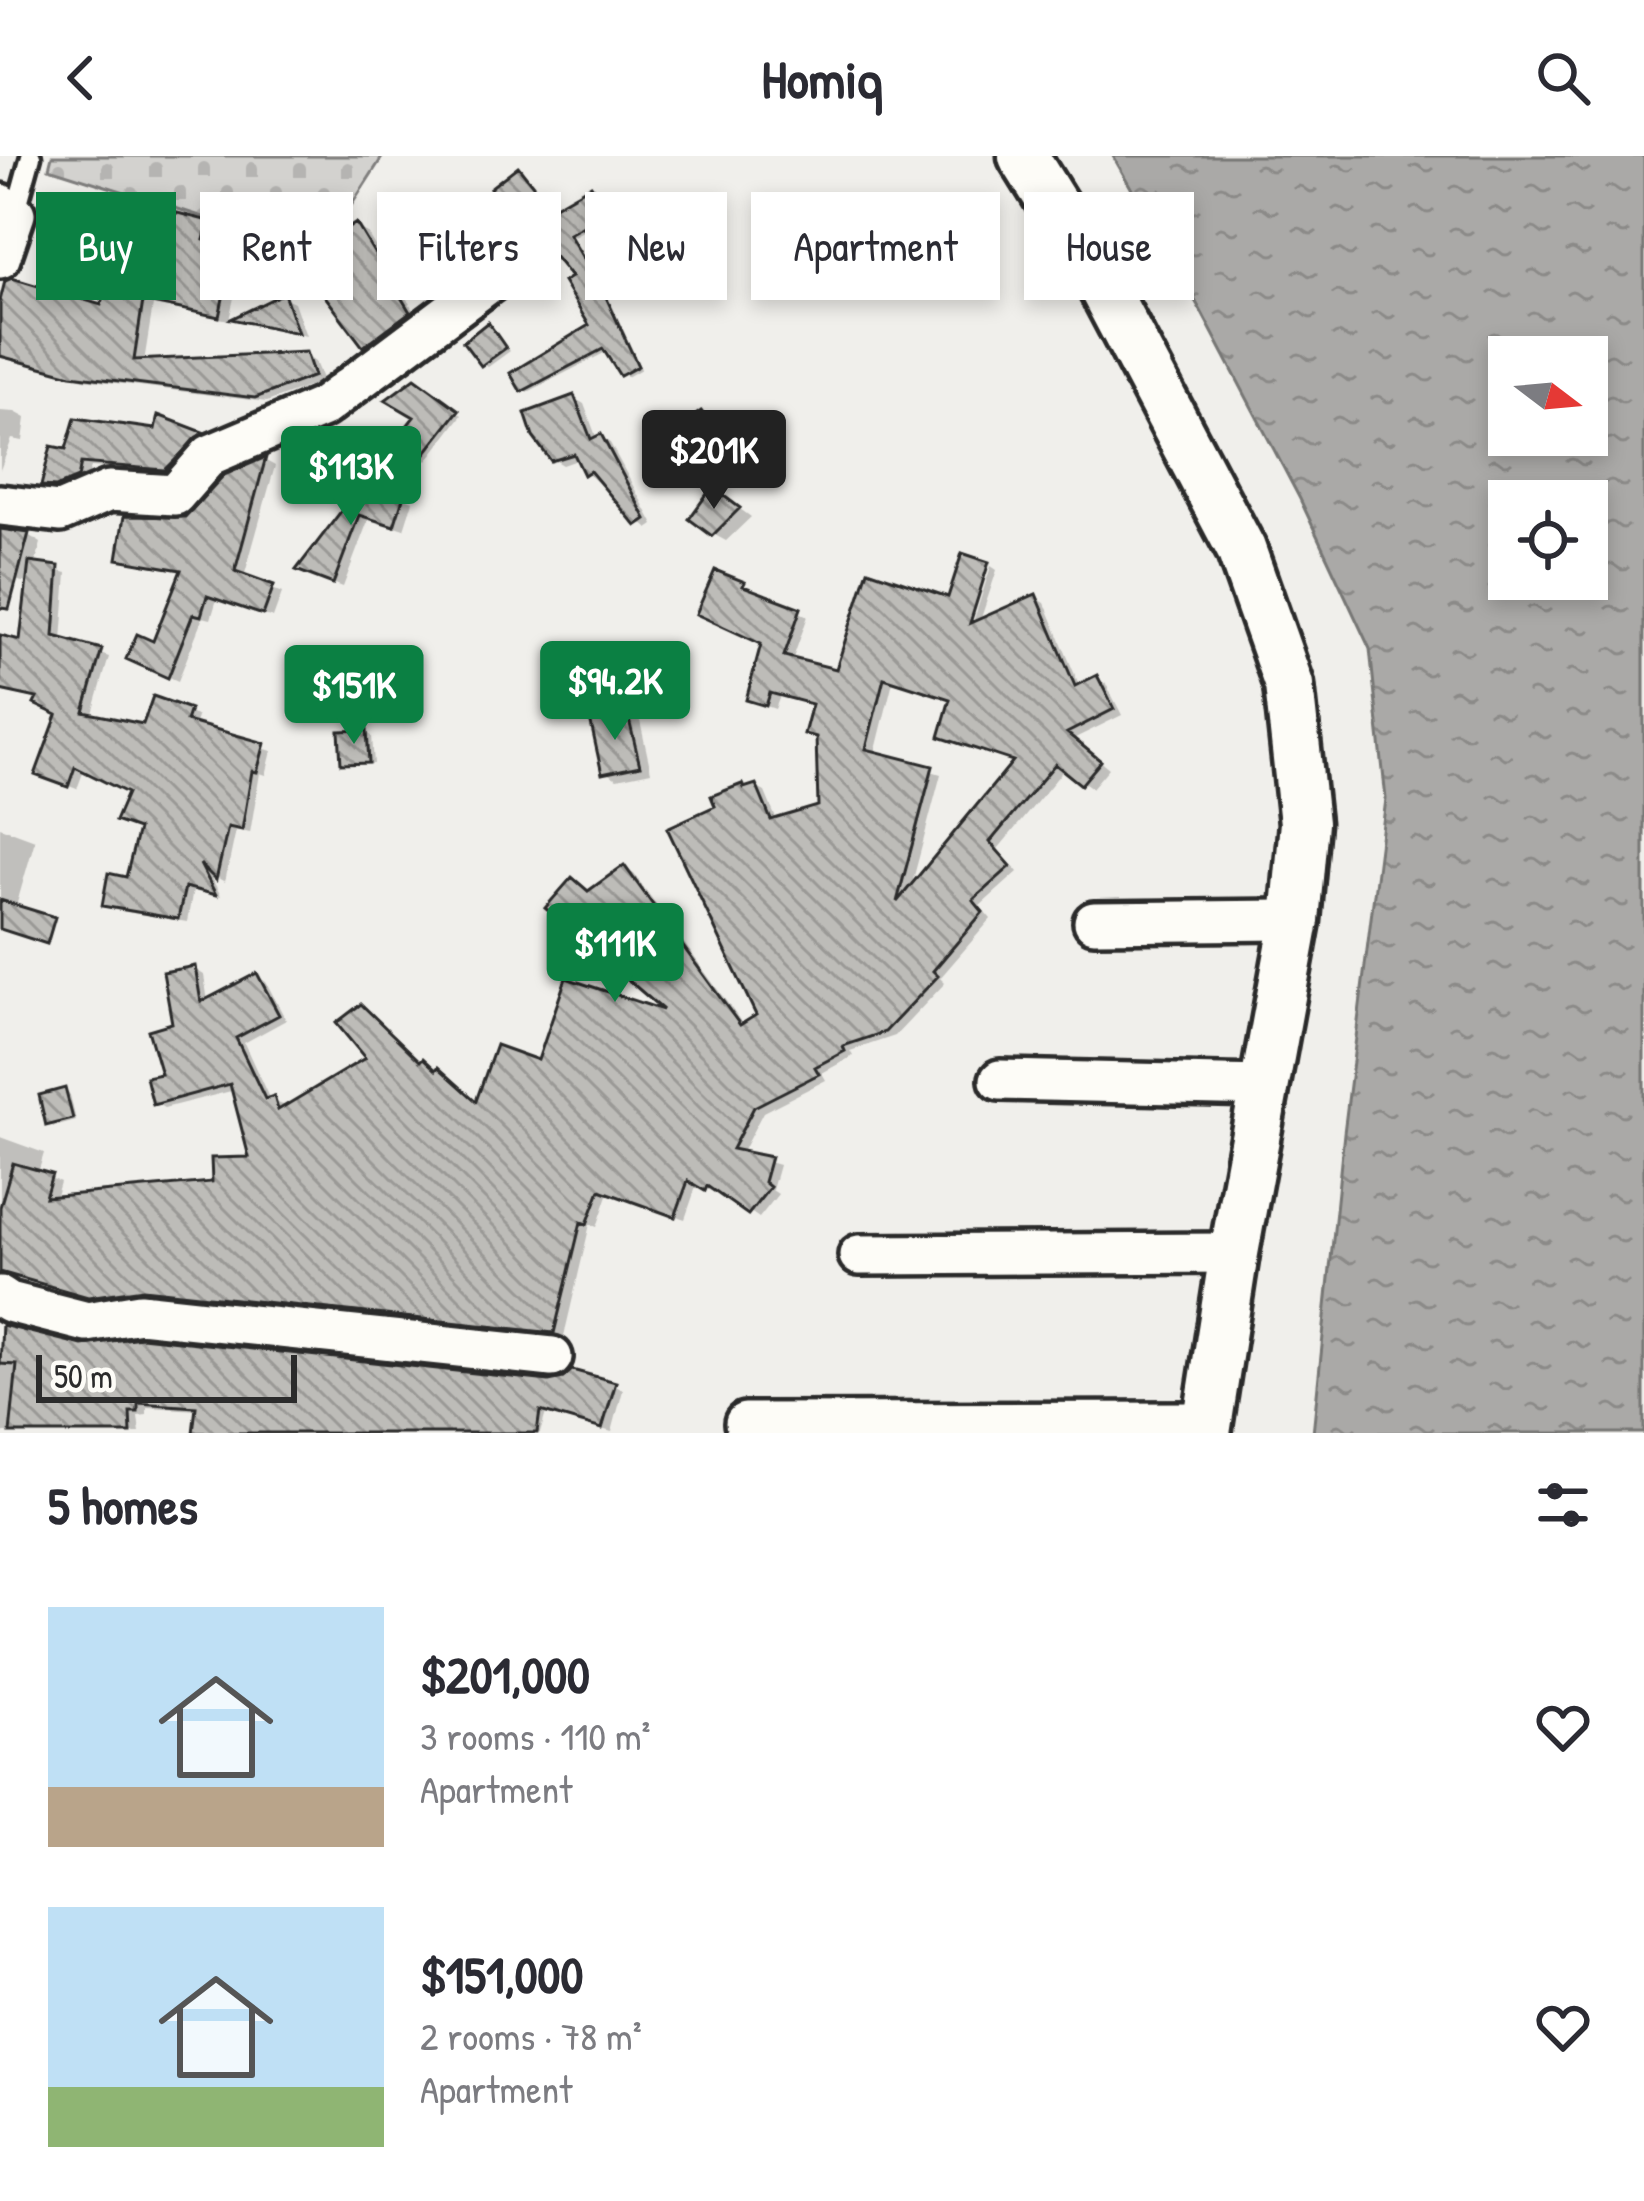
<!DOCTYPE html>
<meta charset="utf-8">
<style>
body{margin:0;font-family:"Patrick Hand",sans-serif;background:#f7f7f7;color:#2b2b33;height:100vh;display:flex;flex-direction:column;font-size:45px;white-space:nowrap}
*{box-sizing:border-box;margin:0}
p{font-size:39px;color:#7c7c81}
.icon{flex:none;width:66px;height:66px;fill:none;stroke:currentColor;stroke-width:2;stroke-linecap:round;stroke-linejoin:round}
.map{position:relative;height:1277px;overflow:hidden}
.drawer{display:flex;flex-direction:column;background:#fff;flex:1}
.drawer>*{flex:none}
.top-card{position:absolute;left:36px;top:36px;width:1572px;height:108px;display:flex;gap:24px}
.needle{width:78px;rotate:106deg}
.controls{position:absolute;left:1488px;top:180px;display:grid;gap:24px}
.controls a{display:grid;place-items:center;width:120px;height:120px;border-radius:0px;background:#fff;box-shadow:0 6px 18px #0003;font-size:60px}
.scale{position:absolute;left:36px;bottom:30px;width:261px;box-sizing:border-box;padding-left:12px;border:6px solid #2b2b2b;border-top:0;font-size:33px;line-height:42px;white-space:nowrap;color:#2b2b2b;-webkit-text-stroke:9px #fdfcf7;paint-order:stroke}
.price{position:absolute;translate:-50% -102px;padding:0 27px;border-radius:12px;background:#0b8043;color:#fff;font-size:39px;line-height:78px;filter:drop-shadow(0 3px 6px #0008)}
.price::after{content:'';position:absolute;left:50%;top:72px;width:36px;height:27px;margin-left:-18px;background:inherit;clip-path:polygon(0 0,100% 0,50% 100%)}
.price.on{background:#222;color:#fff}
ul{padding:0;list-style:none}
li{display:flex;align-items:center;gap:36px;height:300px;padding:0 48px}
li span{display:grid;place-items:center;flex:none;width:336px;height:240px;border-radius:0px;color:#555}
li>.icon{margin-inline-start:auto}
span .icon{width:144px;height:144px;fill:#fffc;stroke-width:1}
li b{font-size:51px}
h2{display:flex;justify-content:space-between;align-items:center;height:144px;padding:0 48px;font-size:51px}
.tag{padding:0 42px;border-radius:0px;background:#fff;box-shadow:0 6px 18px #0003;font-size:42px;line-height:108px}
.tag.on{background:#0b8043;color:#fff}
header{display:flex;justify-content:space-between;align-items:center;height:156px;padding:0 48px;background:#fff;font-size:54px;font-weight:800}
.map>svg:first-child{display:block}
.cemetery{fill:url(#cemetery-stones);stroke:#7f7e7d;stroke-width:3}
.water{fill:url(#water-ripples);stroke:#777775;stroke-width:3;fill-rule:evenodd}
.shadow{fill:#0003;fill-rule:evenodd}
.building{fill:url(#building-back-hatch);stroke:#2b2b2b;stroke-width:3;fill-rule:evenodd}
.lines{fill:none;stroke-linecap:round;stroke-linejoin:round}
.service-casing{stroke:#2b2b2b;stroke-width:27}
.minor-casing{stroke:#2b2b2b;stroke-width:48}
.tertiary-casing{stroke:#2b2b2b;stroke-width:57}
.service{stroke:#fdfcf7;stroke-width:18}
.minor{stroke:#fdfcf7;stroke-width:39}
.tertiary{stroke:#fdfcf7;stroke-width:48}
</style>
<header><svg class="icon" aria-label="back" viewBox="0 0 24 24"><path d="M15 5l-7 7 7 7"/></svg>Homiq<svg class="icon" aria-label="search" viewBox="0 0 24 24"><circle cx="10" cy="10" r="6"/><path d="M15 15l6 6"/></svg></header>
<div class="map">
<svg width="1644" height="1277" viewBox="0 0 1644 1277">
<defs>
<pattern id="cemetery-stones" width="16" height="16" patternUnits="userSpaceOnUse" patternTransform="scale(3)"><rect width="16" height="16" fill="#d3d2cf"/><path d="M2 7V4a2 2 0 0 1 4 0v3zM10 15v-3a2 2 0 0 1 4 0v3z" fill="#b5b4b2"/></pattern>
<pattern id="water-ripples" width="26" height="14" patternUnits="userSpaceOnUse" patternTransform="scale(3)"><rect width="26" height="14" fill="#aaa9a7"/><path d="M2 4q2-2 4 0t4 0M15 11q2-2 4 0t4 0" fill="none" stroke="#8b8a88"/></pattern>
<pattern id="building-back-hatch" width="6" height="6" patternUnits="userSpaceOnUse" patternTransform="scale(3)"><rect width="6" height="6" fill="#bdbcb8"/><path d="M-1 5l2 2M0 0l6 6M5-1l2 2" fill="none" stroke="#9a9996"/></pattern>
</defs>
<rect width="100%" height="100%" fill="#f0efeb"/>
<filter id="ink" filterUnits="userSpaceOnUse"><feTurbulence type="fractalNoise" baseFrequency=".00833" numOctaves="2"/><feDisplacementMap in="SourceGraphic" scale="24" xChannelSelector="R" yChannelSelector="G"/><feConvolveMatrix kernelMatrix="1 2 1 2 8 2 1 2 1" color-interpolation-filters="sRGB"/></filter>
<g filter="url(#ink)">
<path class="cemetery" d="M52,0H383L320,98L49,12Z"/>
<path class="water" d="M1113,0H1644V1277H1313L1344,977L1386,643L1370,493L1300,343L1201,155ZM1509,201H1587V279H1509ZM1509,345H1587V423H1509Z"/>
<path class="shadow" d="M518,14L553,54L591,33L597,36L610,60L572,81L612,149L641,213L627,221L608,195L528,236L523,233L593,170L575,122L541,78L519,81L487,105L481,102L508,50Z
M208,68L218,73L214,90L240,100L231,135L235,137L229,164L153,149L144,206L305,199L315,206L323,225L267,246L84,223L0,198V149L103,152L121,94L110,88L160,72Z
M356,71L367,77L419,163L376,195L365,189Z
M283,141L294,146L306,180L238,163Z
M488,170L510,195L488,211L483,208Z
M421,229L462,259L427,305L399,285L418,261Z
M574,242L584,248L597,283L601,281L610,287L654,369L648,373L586,316L580,303L563,309L553,303Z
M0,255L15,256L26,262L23,285L12,283L0,314Z
M701,258L724,284L707,298L701,295Z
M160,263L210,283L175,318L91,311L86,327L67,335L44,328L68,297L158,276Z
M266,305L275,310L244,421L282,437L273,462L217,443L211,463L203,461L178,525L139,507L154,490L184,416L130,407L120,402L186,364L226,321Z
M334,314L340,317L332,345L295,334Z
M366,327L413,345L404,373L369,362L343,431L309,418Z
M725,342L751,361L726,385L713,378Z
M0,374L28,379L41,387L35,409L67,417L62,485L109,501L92,561L144,572L189,556L197,561L194,571L272,595L266,619L260,617L250,677L236,674L225,726L209,717L221,740L193,734L187,766L114,754L106,749L129,724L141,673L130,636L84,614L77,633L47,622L61,559L40,544L0,535V482L22,487L30,428L0,420Z
M991,410L997,414L980,465L1035,441L1045,447L1080,531L1097,522L1106,528L1122,559L1073,583L1109,612L1092,632L1065,612L998,693L1018,716L980,750L991,763L940,822L945,827L895,880L850,895L853,900L822,917L826,924L763,956L741,998L779,1009L772,1034L778,1038L759,1062L717,1033L715,1037L697,1028L685,1063L609,1036L597,1071L590,1068L564,1180L154,1137L100,1145L14,1120L0,1122V981L44,997L38,1017L60,1026L55,1043L215,1028L253,1004L235,934L164,952L155,947L194,813L204,819L208,846L257,820L266,826L286,864L244,887L270,944L283,949L284,953L369,903L370,857L422,907L478,947L540,908L676,861L590,737L625,713L634,718L744,870L760,861L748,634L756,631L765,636L777,665L821,652L815,549L780,540L775,553L758,547L764,487L717,418L808,460L792,505L838,517L962,480L968,482ZM893,525L954,545L1016,606L910,735L941,618L875,598Z
M627,558L640,565L651,616L617,623L605,616Z
M367,577L372,580L374,608L344,607Z
M0,671L35,684L11,768L0,765Z
M65,935L70,939L76,965L54,971L49,968Z
M0,1170L81,1192L550,1228L614,1229L623,1234L612,1276L546,1257L540,1277H196L198,1254L147,1251V1259L138,1260L140,1277H0Z"/>
<path class="building" d="M518,10L551,52L591,29L607,57L569,78L607,143L638,210L620,220L603,193L521,236L510,217L589,169L563,126L571,121L536,78L524,75L513,79L479,104L463,82L504,50L490,32Z
M162,53L209,65L204,84L232,91L222,128H226L219,161L143,145L134,204L306,196L314,220L255,242L71,219L0,200V145L5,125L12,122L101,149L118,92L106,89L113,59L158,69Z
M356,67L410,156L363,191L312,123L341,109L327,86Z
M284,137L298,177L231,163Z
M488,166L506,192L481,210L463,186Z
M415,222L459,254L420,304L395,285L414,261L385,244Z
M574,239L591,283L601,278L646,363L636,370L590,315L584,319L574,298L551,305L533,281L525,257Z
M701,255L720,281L699,297L679,271Z
M158,259L203,276L165,314L81,307L78,322L56,331L41,330L51,290L66,293L75,262L155,273Z
M298,299L336,311L326,344L287,332Z
M266,301L235,415L274,429L263,459L207,440L201,460L193,458L168,522L126,503L137,478L153,485L181,414L117,403L124,360L185,361L224,319Z
M365,324L405,336L394,370L359,359L333,428L296,414Z
M712,331L740,352L712,380L689,363Z
M0,373L29,377L9,453L0,452Z
M962,397L989,406L970,467L1036,438L1075,530L1097,519L1114,553L1067,577L1101,605L1081,629L1055,608L990,686L1011,710L973,744L983,756L933,815L938,820L885,876L843,890L845,895L815,911L819,918L754,951L732,993L771,1001L764,1026L770,1031L748,1059L707,1030L705,1035L688,1025L675,1061L600,1034L587,1068L581,1066L554,1177L143,1133L88,1141L0,1116V1051L13,1007L52,1018L45,1041L212,1026L211,1002L249,1001L230,928L153,949L146,921L161,918L148,874L172,867L163,816L195,810L201,846L257,817L279,859L236,882L265,943L274,940L278,954L365,902L336,867L361,848L420,905L423,902L436,914L438,911L476,945L496,889L538,904L566,822L663,854L545,752L572,721L588,735L624,709L740,869L756,859L667,672L715,650L711,640L742,628L744,632L756,628L771,664L818,650L816,581L804,578L812,548L770,537L766,550L746,544L761,488L696,458L715,414L745,426L743,430L801,452L784,500L836,513L868,414L948,441ZM884,522L950,543L939,581L1013,605L897,746L933,610L866,593Z
M29,406L59,410L54,480L102,493L84,556L143,568L153,540L190,553L186,565L265,587L257,616L252,615L242,674L228,671L216,724L200,708L216,739L185,731L178,763L102,750L108,717L126,721L138,673L115,665L127,637L75,611L68,631L35,619L57,559L34,548L37,542L0,534V479L20,484Z
M627,555L640,610L602,618L590,563Z
M367,574L369,607L341,608L339,575Z
M0,744L55,761L47,788L0,773Z
M65,932L73,963L46,970L39,939Z
M2,1169L82,1189L141,1181L549,1225L563,1222L572,1214L616,1226L602,1273L540,1255L537,1277H193L196,1251L138,1247V1256H130L131,1277H10L17,1209L0,1208Z"/>
<g class="lines">
<g class="service-casing">
<path id="service" d="M15,58L31,0"/>
</g>
<g class="minor-casing">
<path id="minor" d="M0,48L15,58L0,102
M0,349L60,356L109,335L175,339L210,299L323,251L526,99
M1094,766L1295,764
M1000,924L1263,930
M859,1099L1234,1097
M0,1140L9,1146L87,1166L140,1157L552,1201
M745,1267L1208,1266"/>
</g>
<g class="tertiary-casing">
<path id="tertiary" d="M1023,0L1096,118L1241,393L1289,529L1304,667L1295,764L1234,1097L1206,1277"/>
</g>
<use href="#service" class="service"/>
<use href="#minor" class="minor"/>
<use href="#tertiary" class="tertiary"/>
</g>
</g>
</svg>
<div class="controls">
<a><svg class="needle" viewBox="-14 -14 28 28"><path d="M0-13l5 13h-10z" fill="#e53935"/><path d="M0 13l5-13h-10z" fill="#7c7c81"/></svg></a>
<a><svg class="icon" aria-label="locate" viewBox="0 0 24 24"><circle cx="12" cy="12" r="6"/><path d="M12 2v4M12 18v4M2 12h4M18 12h4"/></svg></a>
</div>
<div class="scale">50 m</div>
<b class="price on" style="left:714px;top:356px">$201K</b>
<b class="price" style="left:351px;top:372px">$113K</b>
<b class="price" style="left:615px;top:587px">$94.2K</b>
<b class="price" style="left:354px;top:591px">$151K</b>
<b class="price" style="left:615px;top:849px">$111K</b>
<div class="top-card">
<a class="tag on">Buy</a>
<a class="tag">Rent</a>
<a class="tag">Filters</a>
<a class="tag">New</a>
<a class="tag">Apartment</a>
<a class="tag">House</a>
</div>
</div>
<section class="drawer">
<h2>5 homes<svg class="icon" aria-label="filters" viewBox="0 0 24 24"><path d="M4 7h16M4 17h16"/><circle cx="9" cy="7" r="2"/><circle cx="15" cy="17" r="2"/></svg></h2>
<ul>
<li><span style="background:linear-gradient(#bfe0f5 75%,#b9a48a 0)"><svg class="icon" aria-label="home" viewBox="0 0 24 24"><path d="M3 11l9-7 9 7M6 9v11h12V9"/></svg></span><div><b>$201,000</b><p>3 rooms · 110 m²</p><p>Apartment</p></div><svg class="icon" aria-label="heart" viewBox="0 0 24 24"><path d="M12 20l-8-8c-3-5 5-10 8-4 3-6 11-1 8 4z"/></svg></li>
<li><span style="background:linear-gradient(#bfe0f5 75%,#8fb573 0)"><svg class="icon" aria-label="home" viewBox="0 0 24 24"><path d="M3 11l9-7 9 7M6 9v11h12V9"/></svg></span><div><b>$151,000</b><p>2 rooms · 78 m²</p><p>Apartment</p></div><svg class="icon" aria-label="heart" viewBox="0 0 24 24"><path d="M12 20l-8-8c-3-5 5-10 8-4 3-6 11-1 8 4z"/></svg></li>
</ul>
</section>
